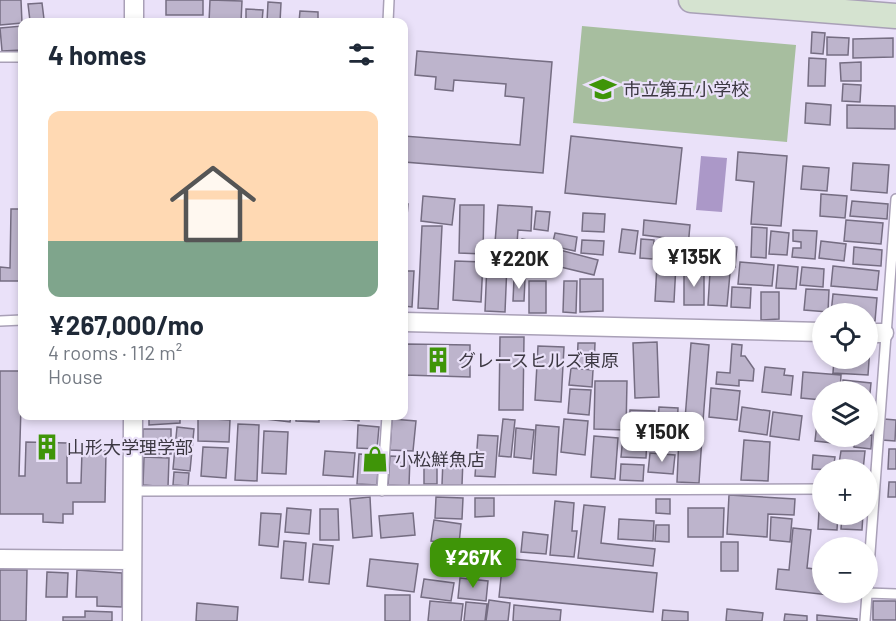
<!DOCTYPE html>
<meta charset="utf-8">
<style>
body{margin:0;font-family:Barlow,"Noto Sans JP",sans-serif;background:#f2f2f3;color:#1f2937;height:100vh;display:flex;flex-direction:column;font-size:22px;white-space:nowrap}
*{box-sizing:border-box;margin:0}
p{font-size:20px;color:#747a83}
.icon{flex:none;width:33px;height:33px;fill:none;stroke:currentColor;stroke-width:2;stroke-linecap:round;stroke-linejoin:round}
.map{position:relative;flex:1;overflow:hidden}
.panel{position:absolute;left:18px;top:18px;width:390px;height:402px;display:flex;flex-direction:column;background:#fff;border-radius:12px;box-shadow:0 3px 9px #0003}
.panel>*{flex:none}
.controls{position:absolute;left:812px;top:303px;display:grid;gap:12px}
.controls a{display:grid;place-items:center;width:66px;height:66px;border-radius:50%;background:#fff;box-shadow:0 3px 9px #0003;font-size:30px}
.price{position:absolute;translate:-50% -51px;padding:0 14px;border-radius:12px;background:#fff;color:#222;font-size:20px;line-height:39px;filter:drop-shadow(0 2px 3px #0008)}
.price::after{content:'';position:absolute;left:50%;top:36px;width:18px;height:14px;margin-left:-9px;background:inherit;clip-path:polygon(0 0,100% 0,50% 100%)}
.price.current{background:#3f9508;color:#fff}
ul{padding:0;list-style:none}
li{display:grid;align-content:center;gap:12px;height:318px;padding:0 30px}
li+li{border-top:2px solid #e0e1e3}
li span{display:grid;place-items:center;height:186px;border-radius:12px;color:#555}
li>.icon{margin-inline-start:auto}
span .icon{width:108px;height:108px;fill:#fffc;stroke-width:1}
li b{font-size:26px}
h2{display:flex;justify-content:space-between;align-items:center;height:72px;padding:0 30px;font-size:26px}
.map>svg:first-child{display:block}
.green{fill:#a7be9f}
.water{fill:#ab98c8}
.building{fill:#bdb4cc;stroke:#756d82;stroke-width:1.5}
.lines{fill:none;stroke-linecap:round;stroke-linejoin:round}
.lane-casing{stroke:#a9a0b7;stroke-width:12}
.street-casing{stroke:#a9a0b7;stroke-width:21}
.secondary-casing{stroke:#a9a0b7;stroke-width:27}
.lane{stroke:#fff;stroke-width:9}
.street{stroke:#fff;stroke-width:18}
.secondary{stroke:#d5e3d0;stroke-width:24}
.labels{text-anchor:middle;dominant-baseline:central;stroke-width:4.5;stroke-linejoin:round;paint-order:stroke}
.poi-label{font-size:18px;fill:#3c3842;stroke:#eae1f9;text-anchor:start}
</style>
<div class="map">
<svg width="896" height="621" viewBox="0 0 896 621">
<rect width="100%" height="100%" fill="#eae1f9"/>
<path class="green" d="M582,26L796,45L787,142L573,123Z"/>
<path class="water" d="M701,156L727,158L722,212L696,210Z"/>
<path class="building" d="M0,0H21L22,23L0,25Z
M166,0H203V15H166Z
M210,0L242,1L241,22H209Z
M268,2L281,3L280,22H267Z
M42,3L44,19L30,21L28,4Z
M246,9L263,10L262,22H246Z
M300,11L318,12V22H299Z
M22,26V50L2,51L0,28Z
M812,32L825,33L823,54L811,53Z
M827,37L849,38L848,55H827Z
M893,38V57L853,58V39Z
M417,51L552,62L543,173L404,162V136L520,145L524,98L505,96L506,84L454,80L453,91L435,89L436,77L415,75Z
M809,58L826,59L825,86H808Z
M861,62V81H841L840,63Z
M843,84L861,85L860,102L842,101Z
M806,103L831,105L830,125L805,123Z
M847,105L895,106V129L847,128Z
M571,136L682,148L676,204L565,193Z
M738,152L787,156L781,226L751,224L754,182L736,180Z
M853,163L889,165L887,193L851,190Z
M803,166L829,168L827,191L801,189Z
M821,194L847,196L845,218L820,216Z
M423,196L455,199L452,225L421,221Z
M852,201L888,204L887,219L850,216Z
M404,204H408L405,240H404Z
M460,205H484L483,254L459,253Z
M498,205L532,207L531,231L518,230L516,257L494,255Z
M11,209H22V281H0V267L10,268Z
M536,211L550,212L548,231L534,229Z
M583,213L605,214L604,232L582,231Z
M644,220L690,225L688,247L674,245L675,239L643,235Z
M846,220L883,223L881,244L844,241Z
M422,226H442L438,309L418,308Z
M752,227L767,228L766,258L751,257Z
M622,229L638,231L635,254L619,252Z
M793,230L817,231L815,259L792,257L793,248H801V242L793,241Z
M771,231L789,233L787,255L769,254Z
M555,233L577,237L575,251L552,246Z
M522,239L539,242L535,265L517,261Z
M641,239L654,240L653,259L640,258Z
M582,240L604,241L603,255L581,253Z
M821,241L846,244L844,261L819,258Z
M714,246L737,247L735,267L713,266Z
M854,247L882,250L881,266L853,264Z
M556,249L598,260L594,275L552,265Z
M455,261L483,262L481,302L453,300Z
M740,262L774,265L772,286L738,284Z
M487,263L507,264L505,312L485,311Z
M657,264H676L674,302L655,301Z
M778,265L798,267L796,289L776,288Z
M833,266L879,271L877,290L831,286Z
M802,267L824,269L823,287L800,285Z
M404,271H414L412,307L404,306Z
M684,271L704,272V305H684Z
M710,272L730,273L727,306L708,305Z
M514,279H525L524,301H513Z
M580,279H603V311L580,312Z
M529,281H546V313H529Z
M564,281H577L576,313L563,312Z
M732,287L751,288L750,308L731,307Z
M806,289L829,290L828,312L804,310Z
M761,292H779V319L761,320Z
M833,294L877,298L875,321H867V314H831Z
M500,337H524L523,410H499Z
M657,342L659,397L635,398L633,343Z
M578,343H595L594,368L577,367Z
M691,343L709,345L703,421L685,419Z
M406,344L470,345V377L405,375Z
M732,344L742,345L741,356H745L754,369L753,381L739,380V386L716,384L717,372L730,373Z
M538,346L564,347L561,402L535,400Z
M867,346H870L868,375L833,373L834,358H867Z
M765,367L785,369L784,375L793,376L791,395L762,392Z
M571,368L593,370L592,387L569,385Z
M0,371H22L19,476H25L26,442L67,443V483H81L82,451H106L105,502H73V514H63V523L43,522V514H0Z
M803,372L841,375L840,392H822V400L801,398Z
M843,380L871,383L869,403H867V392H842Z
M595,381H627L626,430L594,429Z
M711,388L740,391L737,420L709,417Z
M570,389L591,390L589,415L568,413Z
M659,407L678,408L677,432L657,431Z
M742,407L770,411L767,435L739,431Z
M867,408L874,409L872,431L867,430Z
M630,410L655,411L654,429L629,428Z
M773,412L802,416L799,440L770,436Z
M149,416H180V423L149,425Z
M267,416H291L290,422L266,419Z
M296,416H319V422L296,421Z
M328,416H359V421L328,418Z
M198,418L230,420L229,442L198,441Z
M392,419L416,421L413,451L390,450Z
M503,419L515,420L511,457L499,456Z
M564,419L588,421L585,455L561,452Z
M884,419L896,420L895,441L882,440Z
M817,423L822,424V436H852L851,445L815,441Z
M238,424L259,425L257,481L235,480Z
M358,425L379,427L377,449L357,448Z
M536,425L559,427L556,475L533,473Z
M177,427L194,429L190,471L173,469Z
M516,428L534,430L531,459L514,457Z
M143,429H171V454H143Z
M264,431L288,432L286,474L262,473Z
M478,435L498,436L495,477L475,476Z
M872,435L871,449L854,447L855,436Z
M594,436L618,438L615,479L591,477Z
M623,436L647,437L646,458L621,457Z
M679,436L702,437L699,483L677,482Z
M744,440L770,442L768,481L741,480Z
M203,447L228,448L226,478L201,476Z
M889,449H896V469H888Z
M325,451L355,453L353,477L323,475Z
M841,451H865L863,470H838Z
M650,453L675,455L673,474L648,472Z
M359,454L379,455L377,485L357,484Z
M813,455L835,457L833,470L812,469Z
M390,456L410,457L409,486L388,485Z
M144,457L169,458L168,487L143,485Z
M443,459H463L462,485H442Z
M424,464H437V484H424Z
M621,464L644,465L643,481L620,480Z
M174,472L189,473L188,486L173,485Z
M889,482H896V497H888Z
M820,494H822V514H838L837,530L818,529Z
M729,495L795,499L794,515L768,514L767,537L727,534Z
M370,497L372,536L353,538L350,499Z
M436,497L463,498L462,519L435,518Z
M475,498H494V516L475,517Z
M656,499H670V514L656,513Z
M555,501L574,503L572,531H577L574,557L550,555Z
M584,505L605,507L601,543L655,549L653,566L578,558Z
M287,508L311,510L309,534L285,532Z
M688,508H724L723,537H688Z
M320,509H338L339,540H320Z
M261,513L281,514L278,547L259,545Z
M413,513L415,535L381,538L379,516Z
M842,514H863L862,530L841,529Z
M771,517L792,519L790,542L770,540Z
M619,519L654,521L653,541L618,539Z
M434,520L461,524L459,544L431,541Z
M656,525H669V542L655,541Z
M793,528L811,530L807,568L822,570V592H829V595L776,589L778,569L789,570Z
M523,532L548,535L546,554L521,552Z
M284,541L306,543L303,580L281,578Z
M721,542H738V571H721Z
M313,544L333,546L329,584L309,582Z
M433,546L460,550L457,568L431,565Z
M503,558L657,573L653,612L499,597Z
M370,559L418,564L414,592L367,586Z
M0,570H27L26,621H0Z
M77,570L122,573V607L97,606V597H76Z
M47,572L68,573L67,597H46Z
M460,578L488,581L486,601L458,598Z
M424,579L454,583L451,601L421,597Z
M385,595H410V621H385Z
M489,600L510,603L508,621H486Z
M430,601L463,604L461,621H428Z
M873,601H896V620H873Z
M466,602L487,604L485,621H464Z
M197,603L238,607L237,621H196Z
M514,605L561,610L560,621H513Z
M727,609L763,613L762,621H726Z
M663,610L688,612V621H662Z
M85,611L112,612V621H63V617H85Z
M785,614L807,616V621H784Z
M817,615L857,619V621H817Z"/>
<g class="lines">
<g class="lane-casing">
<path id="lane" d="M388,22L389,0
M0,57H22
M0,321L22,320
M133,491L822,489
M382,491L387,416
M868,593L896,594
M865,621L896,199"/>
</g>
<g class="street-casing">
<path id="street" d="M134,22V0
M404,322L822,332
M867,333H884
M0,559L131,560
M132,621L133,416"/>
</g>
<g class="secondary-casing">
<path id="secondary" d="M691,0L896,16"/>
</g>
<use href="#lane" class="lane"/>
<use href="#street" class="street"/>
<use href="#secondary" class="secondary"/>
</g>
<defs>
<g id="school-bare" transform="scale(2.07)"><path d="M0-5L7-2L0 1L-7-2ZM-4 1L0 2.5L4 1V4Q0 6-4 4Z" fill="#3f9508" stroke="#eae1f9" stroke-width="2.5" paint-order="stroke"/></g>
<g id="building-bare" transform="scale(2.07)"><path d="M-4-6H4V6H1V3H-1V6H-4ZM-2.5-4.3h1.7v1.8h-1.7ZM.8-4.3h1.7v1.8H.8ZM-2.5-1h1.7V.8h-1.7ZM.8-1h1.7V.8H.8Z" fill="#3f9508" stroke="#eae1f9" stroke-width="2.5" paint-order="stroke"/></g>
<g id="shop-bare" transform="scale(2.07)"><path d="M-5-2.5h2.3a2.7 3.5 0 0 1 5.4 0H5L5.5 6h-11ZM-1.5-2.5h3a1.5 2.3 0 0 0-3 0Z" fill="#3f9508" stroke="#eae1f9" stroke-width="2.5" paint-order="stroke"/></g>
</defs>
<g fill-rule="evenodd">
<use href="#school-bare" x="603" y="89"/>
<use href="#building-bare" x="438" y="360"/>
<use href="#building-bare" x="47" y="447"/>
<use href="#shop-bare" x="375" y="459"/>
</g>
<g class="labels">
<g class="poi-label">
<text x="623" y="89">市立第五小学校</text>
<text x="458" y="360">グレースヒルズ東原</text>
<text x="67" y="447">山形大学理学部</text>
<text x="395" y="459">小松鮮魚店</text>
</g>
</g>
</svg>
<div class="controls">
<a><svg class="icon" aria-label="locate" viewBox="0 0 24 24"><circle cx="12" cy="12" r="6"/><path d="M12 2v4M12 18v4M2 12h4M18 12h4"/></svg></a>
<a><svg class="icon" aria-label="layers" viewBox="0 0 24 24"><path d="M12 4l9 5-9 5-9-5zM3 14l9 5 9-5"/></svg></a>
<a>+</a>
<a>−</a>
</div>
<b class="price" style="left:694px;top:288px">¥135K</b>
<b class="price" style="left:519px;top:290px">¥220K</b>
<b class="price" style="left:662px;top:463px">¥150K</b>
<b class="price current" style="left:473px;top:589px">¥267K</b>
<section class="panel">
<h2>4 homes<svg class="icon" aria-label="filters" viewBox="0 0 24 24"><path d="M4 7h16M4 17h16"/><circle cx="9" cy="7" r="2"/><circle cx="15" cy="17" r="2"/></svg></h2>
<ul>
<li><span style="background:linear-gradient(#ffd9b3 70%,#7fa58c 0)"><svg class="icon" aria-label="home" viewBox="0 0 24 24"><path d="M3 11l9-7 9 7M6 9v11h12V9"/></svg></span><div><b>¥267,000/mo</b><p>4 rooms · 112 m²</p><p>House</p></div></li>
</ul>
</section>
</div>
